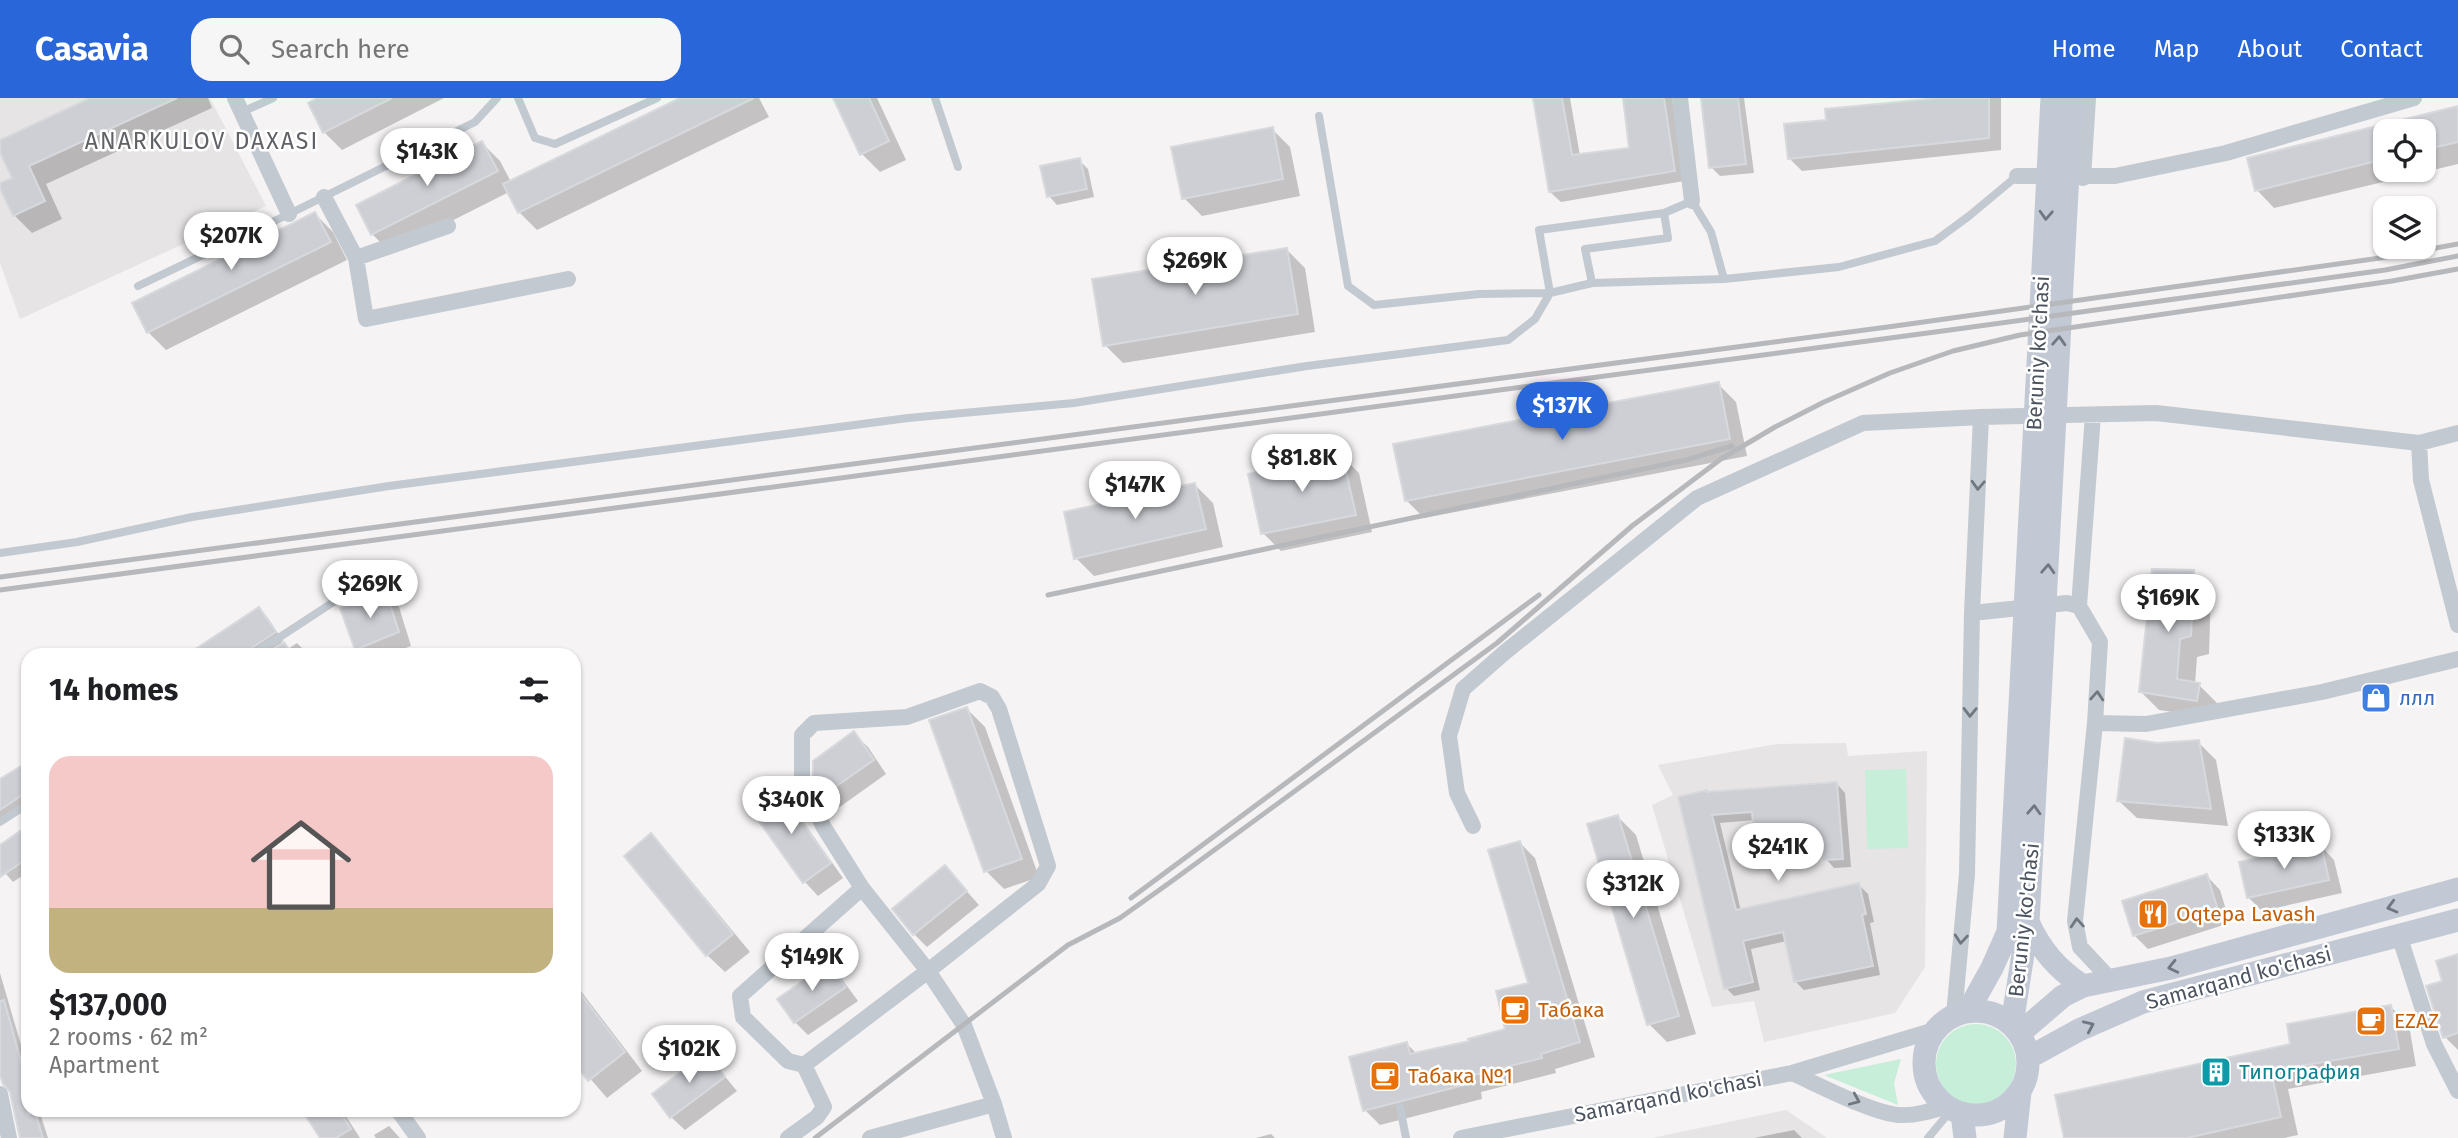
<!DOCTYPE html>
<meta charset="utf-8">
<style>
body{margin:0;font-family:"Fira Sans",sans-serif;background:#f6f6f6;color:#202124;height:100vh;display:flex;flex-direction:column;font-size:26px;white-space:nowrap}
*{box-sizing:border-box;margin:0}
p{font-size:23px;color:#757577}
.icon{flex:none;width:38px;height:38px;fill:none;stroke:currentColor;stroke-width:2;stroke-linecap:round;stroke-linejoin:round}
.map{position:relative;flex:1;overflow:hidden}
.drawer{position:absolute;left:21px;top:550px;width:560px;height:469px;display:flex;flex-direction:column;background:#fff;border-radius:21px;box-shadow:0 2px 5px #0004}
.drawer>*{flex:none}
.buttons{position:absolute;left:2373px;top:21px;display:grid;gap:14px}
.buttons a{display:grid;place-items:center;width:63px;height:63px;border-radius:14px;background:#fff;box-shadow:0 2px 5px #0004;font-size:35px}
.price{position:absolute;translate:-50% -60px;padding:0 16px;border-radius:24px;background:#fff;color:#222;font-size:23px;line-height:46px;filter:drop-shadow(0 2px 4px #0008)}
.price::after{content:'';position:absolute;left:50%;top:42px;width:21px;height:16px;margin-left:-10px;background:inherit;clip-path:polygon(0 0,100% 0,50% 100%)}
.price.selected{background:#2966d9;color:#fff}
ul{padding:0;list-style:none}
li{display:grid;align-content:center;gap:14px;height:371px;padding:0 28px}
li span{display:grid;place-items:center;height:217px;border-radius:21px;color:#555}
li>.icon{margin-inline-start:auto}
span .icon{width:126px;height:126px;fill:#fffc;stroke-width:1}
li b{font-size:30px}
h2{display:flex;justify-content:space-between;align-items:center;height:84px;padding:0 28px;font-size:30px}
header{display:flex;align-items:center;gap:42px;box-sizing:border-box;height:98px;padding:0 35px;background:#2966d9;color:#fff}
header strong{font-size:33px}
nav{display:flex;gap:38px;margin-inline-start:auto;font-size:24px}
.search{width:490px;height:63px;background:#f6f6f6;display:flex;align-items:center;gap:18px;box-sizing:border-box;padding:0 24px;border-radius:21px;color:#757577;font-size:26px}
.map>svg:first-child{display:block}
.education{fill:#e6e4e4}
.green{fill:#c6eed9}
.shadow{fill:#0003;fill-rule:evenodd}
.building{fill:#cdcfd5;stroke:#d7d9dd;stroke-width:2}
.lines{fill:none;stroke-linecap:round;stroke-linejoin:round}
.lane{stroke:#c2c9d0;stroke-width:8}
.street{stroke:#c2c9d0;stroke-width:16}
.secondary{stroke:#c2c9d4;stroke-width:23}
.rail{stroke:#b6b8bc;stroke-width:5}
.oneway{stroke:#6f7782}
.oneway2{stroke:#6f7781}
.labels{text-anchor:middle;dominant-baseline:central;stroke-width:5;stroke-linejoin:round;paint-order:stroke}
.street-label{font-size:21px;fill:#4c545f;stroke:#fff}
.shop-label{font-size:21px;fill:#366cbe;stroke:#fff;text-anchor:start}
.food-label{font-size:21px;fill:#c56008;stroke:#fff;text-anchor:start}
.culture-label{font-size:21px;fill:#0d838f;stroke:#fff;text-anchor:start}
.neighbourhood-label{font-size:23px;letter-spacing:2px;fill:#606267;stroke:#fff}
</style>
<header>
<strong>Casavia</strong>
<div class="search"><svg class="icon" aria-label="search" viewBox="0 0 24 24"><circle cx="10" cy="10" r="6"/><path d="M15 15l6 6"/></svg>Search here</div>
<nav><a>Home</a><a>Map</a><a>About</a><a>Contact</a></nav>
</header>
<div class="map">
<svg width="2458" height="1040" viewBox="0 0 2458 1040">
<rect width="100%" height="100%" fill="#f5f3f3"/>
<path class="education" d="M0,0H210L266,108L20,221L0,165Z
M1846,645L1848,658L1927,653L1925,869L1895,915L1764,944L1754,903L1712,909L1652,707L1673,697L1658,667L1777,646Z
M1786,1012L1827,1040H1652Z"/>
<path class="green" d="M1906,671L1908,750L1867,751L1865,672Z
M1936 966a40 40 0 1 1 80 0a40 40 0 1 1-80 0Z
M1901,961L1894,985L1898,1007L1824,977Z"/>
<path class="shadow" d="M94,0H208L212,10L46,86L62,121L32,135L14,117V81L0,51V43Z
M321,0H444L342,52L324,34Z
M684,0H759L769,19L537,132L519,114L509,94L390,154L372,136L482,45L500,63L511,84Z
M835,0H877L906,62L880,74L862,56Z
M1535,0H1570L1580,58L1631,52L1624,0H1672L1684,83L1561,104L1550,94Z
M1702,0H1744L1754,75L1720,78L1711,69Z
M1953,0H2001V52L1802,73L1789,60L1828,23Z
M2458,10V66L2274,110L2257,92L2249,61ZM2385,33H2424V72H2385Z
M1272,31L1290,49L1300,98L1202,118L1184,100Z
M1079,62L1088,71L1094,99L1057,107L1049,98Z
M315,116L333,134L347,162L166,252L148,234Z
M1287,152L1305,170L1315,234L1123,265L1105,247Z
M1718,286L1736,304L1747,358L1424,420L1406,402Z
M1341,357L1359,375L1372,434L1281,453L1263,435Z
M1195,387L1213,405L1223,449L1094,478L1076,460Z
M2193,474L2211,492L2209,556L2197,559L2195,586L2199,587L2217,605L2215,620L2159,612L2141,594Z
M386,495L399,509L411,548L389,556H362L356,551Z
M259,512L268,520L283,543L281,544L288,551L297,545L308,556H193Z
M967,611L985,629L1039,779L1004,791L986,773Z
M854,636L868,649L886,676L837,711L824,697L814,678Z
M2198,644L2216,662L2228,728L2137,720L2119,703L2157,647Z
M28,665V708L0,726V683Z
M1837,686L1845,695L1851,769L1834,770L1826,761L1825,751L1765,755L1756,746L1755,722L1720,725L1741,813L1859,787L1868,796L1874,824L1870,825L1880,877L1804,892L1795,883L1787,843L1751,851L1760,892L1734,898L1726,890L1680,700Z
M779,695L792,708L843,780L818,798L805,784L753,713Z
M1618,719L1636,737L1696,936L1667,944L1649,926Z
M20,736L28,744V774L13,784L0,769V749Z
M651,738L669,756L750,854L725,874L707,857Z
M1520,745L1535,760L1595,959L1555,971L1556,975L1481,994L1482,1001L1380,1027L1365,1012L1407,946L1417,956L1471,944L1508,933L1530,886Z
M2321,748L2334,762L2342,795L2262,813L2248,799Z
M945,769L979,807L927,849L914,836Z
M2207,778L2220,792L2230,825L2148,851L2134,837Z
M2458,858V952L2445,939V884Z
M829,867L842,881L858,903L808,937L795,924Z
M0,875L28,971V1012H39L48,1040H22L12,993L0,972Z
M574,884L642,973L607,1000L574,962Z
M2391,909L2409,927L2416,968L2288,991L2298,1037L2284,1040H2066L2292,947Z
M707,957L737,993L685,1032L671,1019Z
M304,1012H342L360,1040H322Z
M417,1012H434L424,1018Z
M389,1028L400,1040H376L374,1037Z
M1794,1032L1802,1040H1754Z
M1271,1036L1275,1040H1256Z"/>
<path class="building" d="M90,0H177L29,68L45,103L13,118L0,91V85L12,80L0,55V42Z
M317,0H392L323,35L308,5Z
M680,0H754L518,115L503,86Z
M833,0H869L889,43L860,57Z
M1533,0H1562L1572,57L1629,50L1623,0H1664L1675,73L1549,94Z
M1701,0H1738L1746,66L1709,70Z
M1940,0H1989V40L1788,61L1784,26L1826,22L1825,11Z
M2458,8V44L2424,52V33H2385V61L2255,93L2247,60Z
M1273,29L1283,81L1182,101L1171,49Z
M482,43L498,73L371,137L356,107Z
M1080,60L1087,91L1047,99L1040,68Z
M315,114L331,144L147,235L132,205Z
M1287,150L1298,216L1103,248L1092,181Z
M1719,284L1730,341L1405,403L1393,346Z
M1342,355L1356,417L1261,436L1248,376Z
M1195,385L1206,431L1074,461L1064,414Z
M2152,471L2194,472L2191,538L2180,541L2177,581L2200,585L2197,603L2139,594Z
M386,493L399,534L355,552L340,510Z
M259,509L276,534L250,551L248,556H188Z
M284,544L292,556H265Z
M967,609L1022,761L984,774L929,622Z
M854,633L874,662L822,698L813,679V663Z
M2125,640L2157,645L2199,642L2211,711L2117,703Z
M28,664V693L0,712V681Z
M1837,684L1843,761L1824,762L1822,742L1755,747L1752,714L1712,717L1736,812L1859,785L1866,816L1862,817L1873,868L1794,884L1783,834L1743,843L1753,884L1724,891L1678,699L1707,692V694Z
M779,692L831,765L803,785L751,712Z
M1618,717L1679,918L1647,927L1587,726Z
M20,733L28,745V760L0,779V747Z
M651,735L733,836L706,858L624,758Z
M1520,743L1580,944L1541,956L1542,960L1466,979L1468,986L1363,1013L1349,959L1407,944L1410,956L1469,943L1468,941L1505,931L1496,893L1528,885L1488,752Z
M2321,746L2329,782L2247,800L2239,764Z
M945,767L967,793L913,837L892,811Z
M2207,776L2218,812L2133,838L2122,803Z
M2458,856V935L2443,940L2426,888L2442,883L2436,863Z
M829,865L846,889L794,925L777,901Z
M574,887L625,954L588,983L574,965Z
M4,902L28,989V1016L35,1014L43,1040H20L10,994L3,986L0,977V903Z
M2391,907L2399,951L2271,973L2281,1019L2187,1040H2064L2055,997L2290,946L2287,926Z
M707,954L725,979L670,1020L652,996Z
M302,1012H339L351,1031L336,1040H320Z"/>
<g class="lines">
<path class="lane" d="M518,0L535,40L555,46L657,0
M935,0L958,69
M242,14L273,0
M1319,18L1348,188L1374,207L1479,196L1550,195L1592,185L1724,181L1839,169L1935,143L1969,118L2017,78
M1664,115L1692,103L1711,134L1724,181
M138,188L289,116L475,24L497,0
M0,455L77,444L192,419L389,388L908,320L1074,305L1307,268L1508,242L1535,221L1550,195L1539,132L1664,115L1668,140L1585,151L1592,185
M254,556L358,488
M0,724L28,706
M1400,1009L1406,1040
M1928,1040L1952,1011"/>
<path class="street" d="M235,0L289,116
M1680,0L1692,103
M2017,78H2115L2226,55L2414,0
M2083,80L2088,0
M324,99L356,160
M448,128L356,160L366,221L568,181
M2419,345L2421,382L2458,527
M2079,508L2093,317
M1972,515L2067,505L2079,508L2100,544L2095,625L2075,823L2080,849L2110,881
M980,593L992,599L999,611L1048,768L1038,786L928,873L862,790L823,728L802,681V637L814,625L907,619Z
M2095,625L2146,626L2322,594L2458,561
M1473,728L1457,695L1449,638L1463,591L1504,555L1697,400L1863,325L1981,319L2156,315L2419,345L2458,335
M862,790L740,898L743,919L788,963L804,967L928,873L964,927L994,1006L1004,1040
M2399,837L2434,946L2458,993
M1954,917L1967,776L1972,515L1981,319
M1792,975C1819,987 1872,1015 1899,1017C1915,1018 1931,1013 1947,1008
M0,996L9,1040
M398,1012L418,1040
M788,1040L817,1019L824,1009L804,967
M870,1040L994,1006
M1461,1040L1792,975L1935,932"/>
<path class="secondary" d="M2028,824C2041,852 2057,871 2083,888
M1924 965a52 52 0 1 1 104 0a52 52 0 1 1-104 0Z
M1968,913L1992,870L2008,834L2052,0
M2012,926L2028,824L2072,0
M2020,935L2063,898L2083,888L2171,870L2458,791
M2028,960L2079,932L2143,904L2458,822
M1962,1015L1965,1040
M2015,1040L2020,994"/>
<path class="rail" d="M0,479L1895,228L2380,160L2458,146
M0,492L1950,232L2385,172L2458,158
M1048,497L1686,362L1732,348
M1131,800L1539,497
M815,1040L1068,847L1120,820L1172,783L1497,545L1632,428L1721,361L1775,329L1824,304L1890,275L1953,253L2020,237L2392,183L2458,171"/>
</g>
<defs><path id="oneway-chevron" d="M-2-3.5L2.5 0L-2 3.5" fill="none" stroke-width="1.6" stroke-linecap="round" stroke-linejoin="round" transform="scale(1.75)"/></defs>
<g class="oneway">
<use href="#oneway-chevron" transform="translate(2046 117) rotate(93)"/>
<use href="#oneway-chevron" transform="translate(2059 243) rotate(-87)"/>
<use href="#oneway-chevron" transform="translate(2048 471) rotate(-87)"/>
<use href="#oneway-chevron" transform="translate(2034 712) rotate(-87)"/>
<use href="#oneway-chevron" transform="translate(2392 809) rotate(165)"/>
<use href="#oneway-chevron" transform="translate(2173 869) rotate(167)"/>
<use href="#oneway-chevron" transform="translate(2089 928) rotate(-24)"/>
</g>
<g class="oneway2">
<use href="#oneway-chevron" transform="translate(1978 387) rotate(93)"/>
<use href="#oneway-chevron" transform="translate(2097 598) rotate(-86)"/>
<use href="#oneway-chevron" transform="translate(1970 614) rotate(91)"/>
<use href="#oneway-chevron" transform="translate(2077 825) rotate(-94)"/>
<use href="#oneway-chevron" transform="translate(1961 841) rotate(95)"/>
<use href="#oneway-chevron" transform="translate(1855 1002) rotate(23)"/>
</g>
<defs>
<g id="shop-square" transform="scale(1.575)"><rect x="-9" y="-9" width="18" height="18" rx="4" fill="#3f7fe0" stroke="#fff"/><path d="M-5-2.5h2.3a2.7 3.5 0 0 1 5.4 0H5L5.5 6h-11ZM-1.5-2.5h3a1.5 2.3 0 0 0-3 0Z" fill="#fff"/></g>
<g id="restaurant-square" transform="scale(1.575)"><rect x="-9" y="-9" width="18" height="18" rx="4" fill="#e8710a" stroke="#fff"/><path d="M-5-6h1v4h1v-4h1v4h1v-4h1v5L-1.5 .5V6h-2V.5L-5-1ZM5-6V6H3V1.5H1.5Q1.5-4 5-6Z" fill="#fff"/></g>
<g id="cafe-square" transform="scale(1.575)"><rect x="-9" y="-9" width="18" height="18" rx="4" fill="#e8710a" stroke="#fff"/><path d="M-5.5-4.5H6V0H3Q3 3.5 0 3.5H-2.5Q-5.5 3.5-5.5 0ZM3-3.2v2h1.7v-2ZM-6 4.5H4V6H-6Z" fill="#fff"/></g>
<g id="building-square" transform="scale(1.575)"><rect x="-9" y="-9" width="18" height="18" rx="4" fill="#0f9aa8" stroke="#fff"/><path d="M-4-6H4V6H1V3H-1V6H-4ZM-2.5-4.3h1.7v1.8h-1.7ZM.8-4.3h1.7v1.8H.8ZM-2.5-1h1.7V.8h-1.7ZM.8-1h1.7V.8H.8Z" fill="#fff"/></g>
</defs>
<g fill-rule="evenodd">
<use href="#shop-square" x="2376" y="600"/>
<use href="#restaurant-square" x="2153" y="816"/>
<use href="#cafe-square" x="1515" y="912"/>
<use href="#cafe-square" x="2371" y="923"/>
<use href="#building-square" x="2216" y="974"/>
<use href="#cafe-square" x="1385" y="978"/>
</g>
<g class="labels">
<g class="street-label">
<text transform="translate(2038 255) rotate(-87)">Beruniy ko'chasi</text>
<text transform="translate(2024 822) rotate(-84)">Beruniy ko'chasi</text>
<text transform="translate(2239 880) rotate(-15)">Samarqand ko'chasi</text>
<text transform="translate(1668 999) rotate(-11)">Samarqand ko'chasi</text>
</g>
<g class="shop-label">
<text x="2399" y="600">ллл</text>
</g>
<g class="food-label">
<text x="2176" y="816">Oqtepa Lavash</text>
<text x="1538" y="912">Табака</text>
<text x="2394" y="923">EZAZ</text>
<text x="1408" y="978">Табака №1</text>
</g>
<g class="culture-label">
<text x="2239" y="974">Типография</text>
</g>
<g class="neighbourhood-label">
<text x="202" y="43">ANARKULOV DAXASI</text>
</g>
</g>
</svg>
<div class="buttons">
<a><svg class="icon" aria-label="locate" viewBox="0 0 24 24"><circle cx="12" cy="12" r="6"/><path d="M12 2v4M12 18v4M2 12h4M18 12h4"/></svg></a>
<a><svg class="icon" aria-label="layers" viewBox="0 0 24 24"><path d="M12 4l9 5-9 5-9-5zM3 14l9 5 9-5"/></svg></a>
</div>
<b class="price" style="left:427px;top:90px">$143K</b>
<b class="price" style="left:231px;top:174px">$207K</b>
<b class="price" style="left:1195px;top:199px">$269K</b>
<b class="price selected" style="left:1562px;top:344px">$137K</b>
<b class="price" style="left:1302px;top:396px">$81.8K</b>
<b class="price" style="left:1135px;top:423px">$147K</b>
<b class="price" style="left:370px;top:522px">$269K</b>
<b class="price" style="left:2168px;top:536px">$169K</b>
<b class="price" style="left:791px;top:738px">$340K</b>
<b class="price" style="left:2284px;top:773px">$133K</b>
<b class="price" style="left:1778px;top:785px">$241K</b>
<b class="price" style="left:1633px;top:822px">$312K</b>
<b class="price" style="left:812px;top:895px">$149K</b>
<b class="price" style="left:689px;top:987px">$102K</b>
<section class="drawer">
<h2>14 homes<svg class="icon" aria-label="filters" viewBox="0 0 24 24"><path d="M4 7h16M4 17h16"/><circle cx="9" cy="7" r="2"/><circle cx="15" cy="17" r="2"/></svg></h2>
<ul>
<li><span style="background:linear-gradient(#f6c9c9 70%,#c2b280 0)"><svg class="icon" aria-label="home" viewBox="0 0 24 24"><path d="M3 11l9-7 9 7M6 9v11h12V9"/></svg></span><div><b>$137,000</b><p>2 rooms · 62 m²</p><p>Apartment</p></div></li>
</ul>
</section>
</div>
